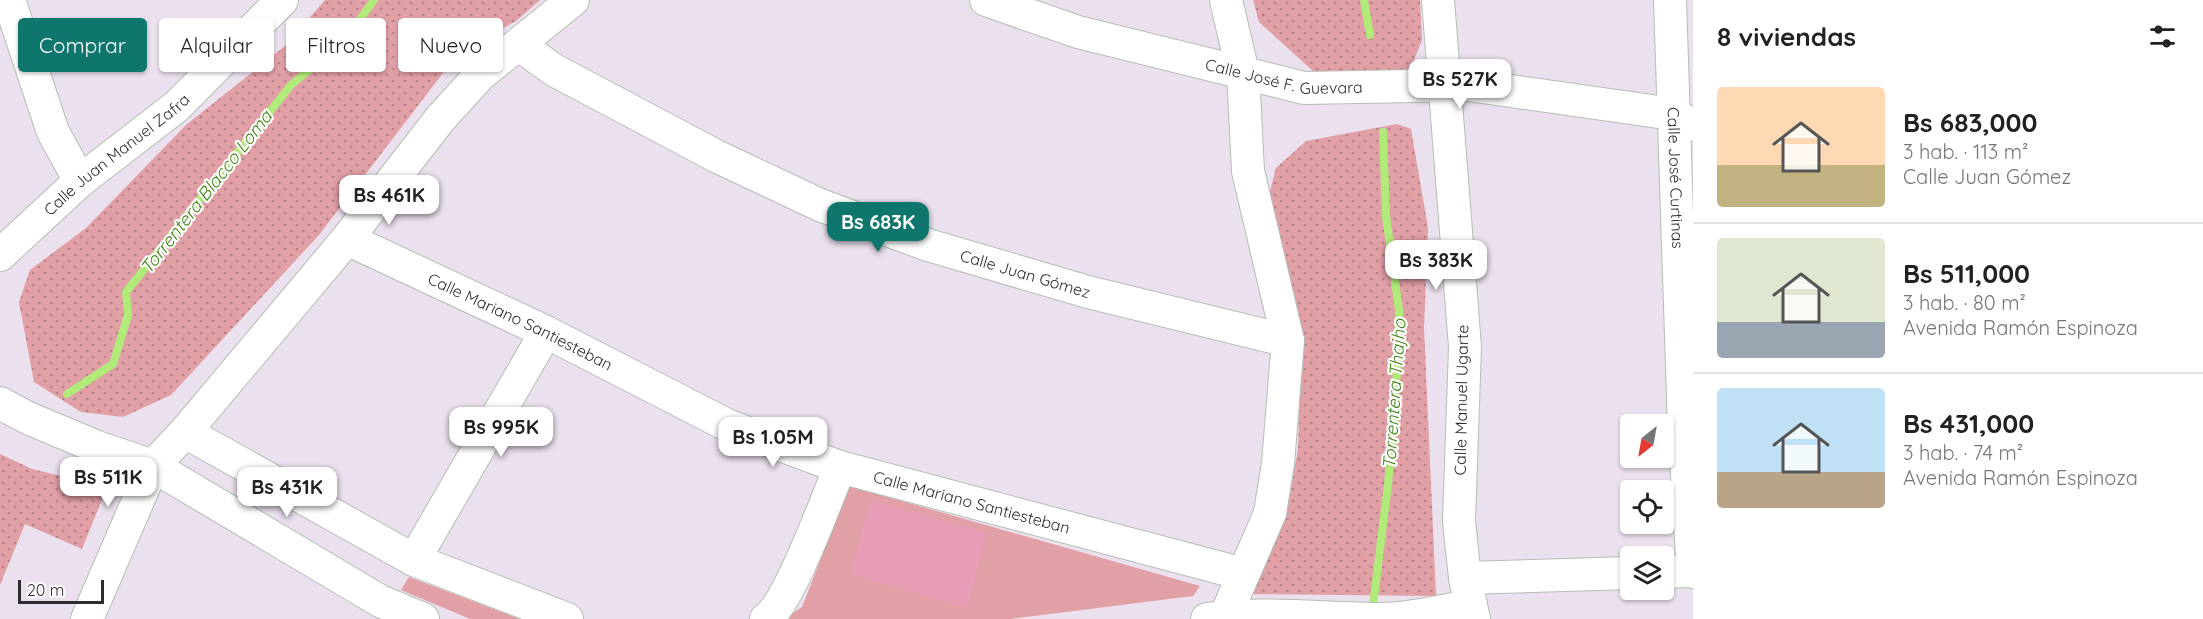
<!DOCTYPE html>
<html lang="es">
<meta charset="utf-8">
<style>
body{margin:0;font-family:Quicksand,sans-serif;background:#f2f2f2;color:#222;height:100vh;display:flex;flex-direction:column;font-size:22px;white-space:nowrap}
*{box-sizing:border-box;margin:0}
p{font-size:20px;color:#767676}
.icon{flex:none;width:33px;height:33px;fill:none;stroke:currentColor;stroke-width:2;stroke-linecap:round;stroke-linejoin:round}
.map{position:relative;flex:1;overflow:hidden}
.drawer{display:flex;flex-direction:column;background:#fff;width:510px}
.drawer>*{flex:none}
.banner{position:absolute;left:18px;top:18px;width:570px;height:54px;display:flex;gap:12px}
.needle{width:39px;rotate:211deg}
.controls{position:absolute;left:1620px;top:414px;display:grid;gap:12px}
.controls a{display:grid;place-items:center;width:54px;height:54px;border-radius:6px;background:#fff;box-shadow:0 2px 4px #0004;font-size:30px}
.scale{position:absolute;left:18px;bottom:15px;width:86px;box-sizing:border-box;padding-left:6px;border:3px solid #2d2d2d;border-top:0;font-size:16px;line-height:21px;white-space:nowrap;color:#2d2d2d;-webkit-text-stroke:4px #fff;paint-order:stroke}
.price{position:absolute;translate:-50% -51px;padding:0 14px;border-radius:12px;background:#fff;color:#222;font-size:20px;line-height:39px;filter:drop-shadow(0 2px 3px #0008)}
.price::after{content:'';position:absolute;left:50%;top:36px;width:18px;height:14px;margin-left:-9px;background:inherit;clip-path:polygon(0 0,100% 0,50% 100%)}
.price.selected{background:#0f766e;color:#fff}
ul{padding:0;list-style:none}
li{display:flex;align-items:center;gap:18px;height:150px;padding:0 24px}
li+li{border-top:2px solid #e0e0e0}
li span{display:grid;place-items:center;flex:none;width:168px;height:120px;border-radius:6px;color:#555}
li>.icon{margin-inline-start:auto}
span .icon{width:72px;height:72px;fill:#fffc;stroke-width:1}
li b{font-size:26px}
h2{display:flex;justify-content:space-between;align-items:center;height:72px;padding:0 24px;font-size:26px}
.chip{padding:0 21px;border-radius:6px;background:#fff;box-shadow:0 2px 4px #0004;font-size:21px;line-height:54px}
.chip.selected{background:#0f766e;color:#fff}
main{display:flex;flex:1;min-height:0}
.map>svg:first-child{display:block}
.grass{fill:url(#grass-dots)}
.park{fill:#e19fa6}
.pitch{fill:#e89cb5}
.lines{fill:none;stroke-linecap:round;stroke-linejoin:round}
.stream{stroke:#b0ea79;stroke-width:8}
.minor-casing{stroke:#b3bfb4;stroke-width:34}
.minor{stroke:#fff;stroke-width:32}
.labels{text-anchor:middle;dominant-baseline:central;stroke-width:4.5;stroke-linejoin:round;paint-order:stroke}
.street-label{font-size:16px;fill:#2d2d2d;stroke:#fff}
.water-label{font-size:18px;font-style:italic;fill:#428514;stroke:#fff}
</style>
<main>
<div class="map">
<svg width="1693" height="619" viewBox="0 0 1693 619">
<defs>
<pattern id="grass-dots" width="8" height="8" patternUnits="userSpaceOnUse" patternTransform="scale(1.5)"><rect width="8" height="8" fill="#e19fa6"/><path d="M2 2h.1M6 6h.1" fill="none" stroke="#b78288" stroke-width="1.8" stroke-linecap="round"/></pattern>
</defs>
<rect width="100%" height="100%" fill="#ebe0ed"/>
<path class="grass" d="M325,0H540L516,21L459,52L319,235L171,395L123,417L81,412L34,382L19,302L30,270L86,228L186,125L285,46Z
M1253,0H1420L1422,40L1410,70L1314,72L1259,22Z
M1397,124L1411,129L1428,228L1424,328L1436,596L1245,594L1286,519L1298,448L1302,332L1269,195L1276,168L1306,141Z
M0,454L32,469L107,487L82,549L25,524L0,585Z"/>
<path class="park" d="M849,486L1200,586L1193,596L1011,619H784L802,607Z
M409,577L520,619H470L401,590Z"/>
<path class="pitch" d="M871,500L987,533L967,608L850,574Z"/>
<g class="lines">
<path class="stream" d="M1364,0L1370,35
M67,394L113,364L128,315L126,292L291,85L345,40L374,0
M1372,613L1388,485L1397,370L1399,310L1386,216L1383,132"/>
<g class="minor-casing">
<g id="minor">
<path d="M9,0L53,132L80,181"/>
<path id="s1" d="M986,0L1078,32L1304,88L1468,85L1673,114L1693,125"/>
<path d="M1438,0L1465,347L1459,521L1465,578L1474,619"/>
<path id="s2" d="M1670,0L1684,428L1693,572"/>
<path id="s3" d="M519,45L554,70L716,156L820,205L928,245L1088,292L1288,341"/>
<path id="s4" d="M347,239L546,332L729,426L840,467L1243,574"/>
<path id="s5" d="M0,255L80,181L177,106L282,0"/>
<path d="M0,403L28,418L97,447L153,466L380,601L423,619"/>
<path d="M185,432L414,560L567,619"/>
<path d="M414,560L546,332"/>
<path d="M1664,572L1693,571"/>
<path d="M1465,578L1630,573"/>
<path d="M1225,617L1270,513L1278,463L1288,341L1248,171L1243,73L1226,0"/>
<path d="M87,619L153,466L185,432L347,239L440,119L480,75L573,0"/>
<path d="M766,619C789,604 827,498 840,467"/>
<path d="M1207,619C1265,611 1325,619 1383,619C1410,619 1444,610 1471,606"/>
</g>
</g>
<use href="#minor" class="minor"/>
</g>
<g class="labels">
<g class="street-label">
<text stroke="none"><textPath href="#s1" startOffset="309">Calle José F. Guevara</textPath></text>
<text stroke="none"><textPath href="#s5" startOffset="154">Calle Juan Manuel Zafra</textPath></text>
<text stroke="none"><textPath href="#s2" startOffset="178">Calle José Curtinas</textPath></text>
<text stroke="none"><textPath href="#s3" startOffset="558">Calle Juan Gómez</textPath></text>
<text stroke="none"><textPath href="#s4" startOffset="192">Calle Mariano Santiesteban</textPath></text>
<text transform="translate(1461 400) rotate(-89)">Calle Manuel Ugarte</text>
<text stroke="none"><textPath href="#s4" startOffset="680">Calle Mariano Santiesteban</textPath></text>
</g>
<g class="water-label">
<text transform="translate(206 192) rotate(-52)">Torrentera Blacco Loma</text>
<text transform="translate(1394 394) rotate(-86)">Torrentera Thajho</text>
</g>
</g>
</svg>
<div class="controls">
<a><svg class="needle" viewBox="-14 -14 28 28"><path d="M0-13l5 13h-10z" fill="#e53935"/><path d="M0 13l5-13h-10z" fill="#767676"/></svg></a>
<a><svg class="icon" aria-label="locate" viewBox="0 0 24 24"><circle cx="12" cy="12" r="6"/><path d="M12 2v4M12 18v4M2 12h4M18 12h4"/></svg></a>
<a><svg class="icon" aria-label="layers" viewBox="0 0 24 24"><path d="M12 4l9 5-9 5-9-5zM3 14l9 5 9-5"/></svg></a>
</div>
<div class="scale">20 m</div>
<b class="price" style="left:1460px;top:110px">Bs 527K</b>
<b class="price" style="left:389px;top:226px">Bs 461K</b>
<b class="price selected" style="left:878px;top:253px">Bs 683K</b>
<b class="price" style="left:1436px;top:291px">Bs 383K</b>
<b class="price" style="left:501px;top:458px">Bs 995K</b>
<b class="price" style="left:773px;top:468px">Bs 1.05M</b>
<b class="price" style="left:108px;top:508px">Bs 511K</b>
<b class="price" style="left:287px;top:518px">Bs 431K</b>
<div class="banner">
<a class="chip selected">Comprar</a>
<a class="chip">Alquilar</a>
<a class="chip">Filtros</a>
<a class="chip">Nuevo</a>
</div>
</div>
<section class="drawer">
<h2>8 viviendas<svg class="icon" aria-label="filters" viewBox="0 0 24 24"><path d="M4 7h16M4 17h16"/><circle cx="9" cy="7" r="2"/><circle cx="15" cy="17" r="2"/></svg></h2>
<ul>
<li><span style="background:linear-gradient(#ffd9b3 65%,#c2b280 0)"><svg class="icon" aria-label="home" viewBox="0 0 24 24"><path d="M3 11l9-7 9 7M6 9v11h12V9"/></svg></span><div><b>Bs 683,000</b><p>3 hab. · 113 m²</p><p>Calle Juan Gómez</p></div></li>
<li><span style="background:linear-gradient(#dfe7d0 70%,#9aa5b1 0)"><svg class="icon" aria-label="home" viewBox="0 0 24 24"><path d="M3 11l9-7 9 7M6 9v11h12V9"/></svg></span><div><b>Bs 511,000</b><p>3 hab. · 80 m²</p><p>Avenida Ramón Espinoza</p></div></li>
<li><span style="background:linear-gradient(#bfe0f5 70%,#b9a48a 0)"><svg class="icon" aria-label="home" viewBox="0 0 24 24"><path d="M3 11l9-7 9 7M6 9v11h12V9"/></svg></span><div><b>Bs 431,000</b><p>3 hab. · 74 m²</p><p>Avenida Ramón Espinoza</p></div></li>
</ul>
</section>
</main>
